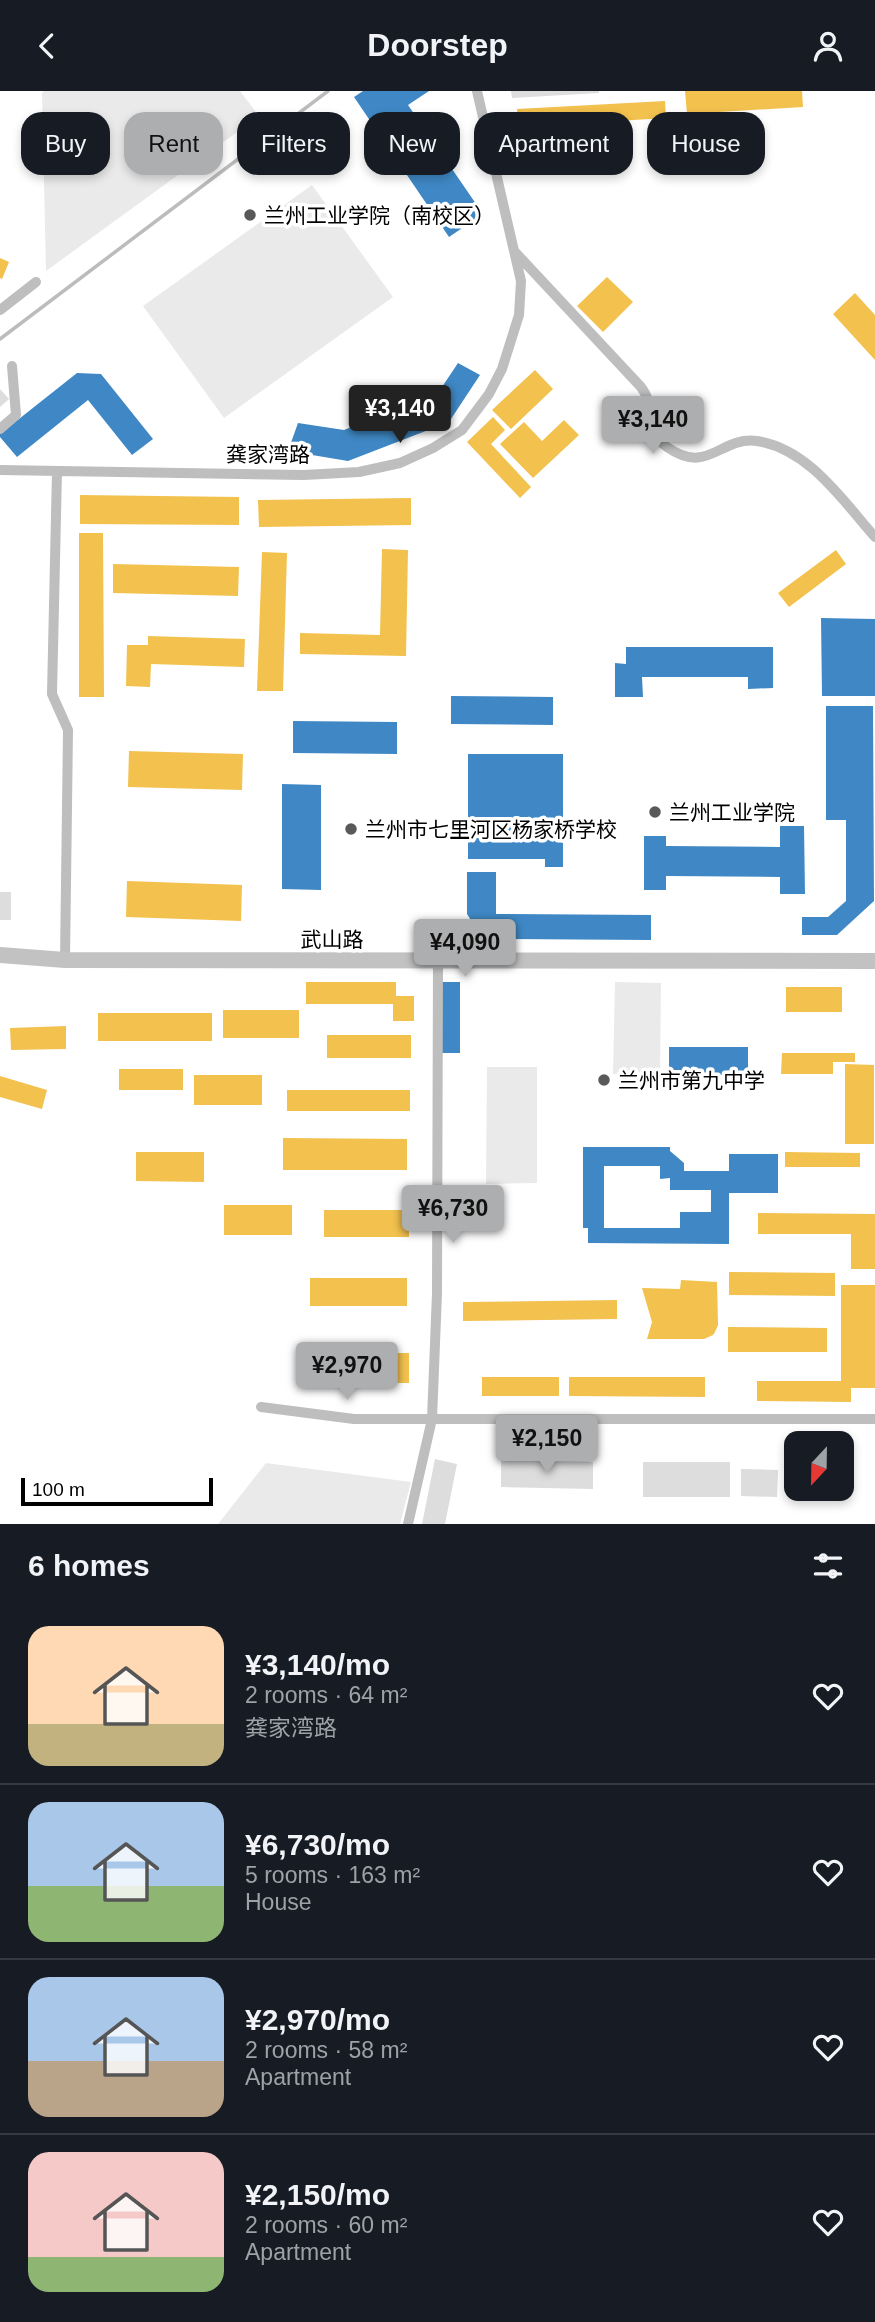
<!DOCTYPE html>
<meta charset="utf-8">
<style>
body{margin:0;font-family:Arial,"Noto Sans SC",sans-serif;background:#242831;color:#f1f3f6;height:100vh;display:flex;flex-direction:column;font-size:26px;white-space:nowrap}
*{box-sizing:border-box;margin:0}
p{font-size:23px;color:#9ea1a6}
.icon{flex:none;width:38px;height:38px;fill:none;stroke:currentColor;stroke-width:2;stroke-linecap:round;stroke-linejoin:round}
.map{position:relative;height:1433px;overflow:hidden}
.side{display:flex;flex-direction:column;background:#171b24;flex:1}
.side>*{flex:none}
.top-card{position:absolute;left:21px;top:21px;width:833px;height:63px;display:flex;gap:14px}
.needle{width:46px;rotate:202deg}
.tools{position:absolute;left:784px;top:1340px;display:grid;gap:14px}
.tools a{display:grid;place-items:center;width:70px;height:70px;border-radius:14px;background:#171b24;box-shadow:0 4px 10px #0003;font-size:35px}
.scale{position:absolute;left:21px;bottom:18px;width:192px;box-sizing:border-box;padding-left:7px;border:4px solid #000;border-top:0;font-size:19px;line-height:24px;white-space:nowrap;color:#000;-webkit-text-stroke:5px #fff;paint-order:stroke}
.price{position:absolute;translate:-50% -60px;padding:0 16px;border-radius:7px;background:#adaeaf;color:#111;font-size:23px;line-height:46px;filter:drop-shadow(0 2px 4px #0008)}
.price::after{content:'';position:absolute;left:50%;top:42px;width:21px;height:16px;margin-left:-10px;background:inherit;clip-path:polygon(0 0,100% 0,50% 100%)}
.price.current{background:#222;color:#fff}
ul{padding:0;list-style:none}
li{display:flex;align-items:center;gap:21px;height:175px;padding:0 28px}
li+li{border-top:2px solid #363941}
li span{display:grid;place-items:center;flex:none;width:196px;height:140px;border-radius:21px;color:#555}
li>.icon{margin-inline-start:auto}
span .icon{width:84px;height:84px;fill:#fffc;stroke-width:1}
li b{font-size:30px}
h2{display:flex;justify-content:space-between;align-items:center;height:84px;padding:0 28px;font-size:30px}
.chip{padding:0 24px;border-radius:21px;background:#171b24;box-shadow:0 4px 10px #0003;font-size:24px;line-height:63px}
.chip.current{background:#adaeaf;color:#111}
header{display:flex;justify-content:space-between;align-items:center;height:91px;padding:0 28px;background:#171b24;font-size:32px;font-weight:800}
.map>svg:first-child{display:block}
.green{fill:#eaeaea}
.homes{fill:#f2c14e}
.schools{fill:#3f88c5;fill-rule:evenodd}
.lines{fill:none;stroke-linecap:round;stroke-linejoin:round}
.stream{stroke:#bcbcbc;stroke-width:3.5}
.building{fill:#ddd}
.minor{stroke:#bebebe;stroke-width:10}
.secondary{stroke:#c2c2c2;stroke-width:16}
.poi-dot{fill:#595959;stroke:#fff;stroke-width:2.5}
.labels{text-anchor:middle;dominant-baseline:central;stroke-width:7;stroke-linejoin:round;paint-order:stroke}
.poi-label{font-size:21px;fill:#000;stroke:#fff;text-anchor:start}
.street-label{font-size:21px;fill:#000;stroke:#fff}
</style>
<header><svg class="icon" aria-label="back" viewBox="0 0 24 24"><path d="M15 5l-7 7 7 7"/></svg>Doorstep<svg class="icon" aria-label="person" viewBox="0 0 24 24"><circle cx="12" cy="8" r="4"/><path d="M4 21q1-7 8-7t8 7"/></svg></header>
<div class="map">
<svg width="875" height="1433" viewBox="0 0 875 1433">
<rect width="100%" height="100%" fill="#fff"/>
<path class="green" d="M44,0H240L259,25L46,180L42,2Z
M312,94L393,206L224,327L143,215Z
M615,891L661,892L660,984L613,983Z
M487,976H537V1092L486,1093Z
M266,1372L411,1391L400,1433H218Z"/>
<path class="homes" d="M685,0H802L803,16L687,23Z
M665,10L666,27L518,36L517,18Z
M0,167L9,171L2,188L0,187Z
M607,186L633,211L603,241L577,215Z
M855,202L875,224V269L833,223Z
M535,279L553,298L511,338L492,319Z
M493,326L505,339L491,353L531,396L520,407L467,351Z
M564,329L579,344L533,387L500,353L524,331L542,350Z
M80,404L239,406V434L80,433Z
M411,407V434L259,436L258,409Z
M79,442H103L104,606H79Z
M382,458L408,459L406,565L300,563V542L380,544Z
M836,459L846,473L789,516L778,502Z
M262,461L287,462L283,600H257Z
M113,473L239,476L238,505L113,502Z
M148,545L245,548L244,576L151,573L150,596L126,595L127,554H148Z
M129,660L243,663L242,699L128,696Z
M127,790L242,794L241,830L126,826Z
M306,891H396V905H414V930H393V913H306Z
M786,896H842V921H786Z
M223,919H299V947H223Z
M98,922H212V950H98Z
M66,935V958L11,959L10,937Z
M327,944H411V967H327Z
M782,962H855V971H833V983H781Z
M845,973L874,974V1053H845Z
M119,978H183V999H119Z
M194,984H262V1014H194Z
M0,985L47,999L42,1018L0,1006Z
M287,999H410V1020H287Z
M283,1047L407,1048V1079H283Z
M136,1061H204V1091L136,1090Z
M785,1061L860,1062V1076H785Z
M224,1114H292V1144H224Z
M324,1119H409V1146H324Z
M758,1122L875,1123V1178H851V1143H758Z
M729,1181L835,1182V1205L729,1204Z
M310,1187H407V1215H310Z
M681,1189L717,1191L718,1234L715,1241L713,1244L704,1248H647L652,1231L642,1197L680,1198Z
M841,1194H875V1297H851V1311L757,1310V1290H841Z
M617,1209V1228L463,1230V1211Z
M728,1236L827,1237V1261H728Z
M337,1262H409V1292H337Z
M482,1286H559V1305H482Z
M569,1286H705V1306L569,1305Z"/>
<path class="schools" d="M363,0H429L408,14L483,123L449,146L354,6Z
M458,272L480,284L449,331L348,370L288,360L298,332L344,339L438,302Z
M77,282L101,283L153,348L132,364L88,309L17,366L0,346V343Z
M821,527L875,528V605H822Z
M626,556H773V597L748,598V586H642L643,606H615V572L626,573Z
M451,605L553,606V634L451,633Z
M826,615H873L874,810L837,844H802V826H828L846,810V729H826Z
M293,630L397,631V663L293,662Z
M468,663H563V776H545V768H468Z
M282,693L321,694V799L282,798Z
M780,735H804L805,803H780V786L666,785V799H644V745H666V755L780,756Z
M467,781H496V823L651,824V849L494,848L476,837L467,823Z
M440,891H460V962H440Z
M669,956H748V984H669Z
M583,1056H670V1060L684,1072V1080H729V1063H778V1102H729V1153L588,1152V1137H583ZM604,1075H660V1088L670,1087V1099H711V1121H680V1137H604Z"/>
<g class="lines">
<path class="stream" d="M0,248L328,0"/>
</g>
<path class="building" d="M511,0H599V2L512,7Z
M0,298L9,308L0,316Z
M0,801H11V829H0Z
M435,1368L457,1373L445,1433H422Z
M501,1369L593,1371V1398L501,1396Z
M643,1371H730V1406H643Z
M793,1371H796V1397H793Z
M741,1378L778,1379L777,1406L741,1405Z"/>
<g class="lines">
<path class="minor" d="M515,161L641,296C644,300 647,306 648,310C650,319 647,329 649,337C651,345 661,351 667,356C708,385 720,345 757,350C809,358 843,410 875,446
M0,219L36,191
M0,338L16,324L12,275
M0,379L304,384L359,381L400,372L433,357L462,339L489,303L502,278L519,224L521,190L477,0
M57,380L52,603L68,639L65,869
M261,1316L354,1328H875
M408,1433L432,1328L437,1202L438,869"/>
<path class="secondary" d="M0,864L65,869L875,870"/>
</g>
<g class="poi-dot">
<circle cx="250" cy="124" r="7"/>
<circle cx="655" cy="721" r="7"/>
<circle cx="351" cy="738" r="7"/>
<circle cx="604" cy="989" r="7"/>
</g>
<g class="labels">
<g class="poi-label">
<text x="264" y="124">兰州工业学院（南校区）</text>
<text x="669" y="721">兰州工业学院</text>
<text x="365" y="738">兰州市七里河区杨家桥学校</text>
<text x="618" y="989">兰州市第九中学</text>
</g>
<g class="street-label">
<text x="268" y="363">龚家湾路</text>
<text x="332" y="848">武山路</text>
</g>
</g>
</svg>
<div class="tools">
<a><svg class="needle" viewBox="-14 -14 28 28"><path d="M0-13l5 13h-10z" fill="#e53935"/><path d="M0 13l5-13h-10z" fill="#9ea1a6"/></svg></a>
</div>
<div class="scale">100 m</div>
<b class="price current" style="left:400px;top:354px">¥3,140</b>
<b class="price" style="left:653px;top:365px">¥3,140</b>
<b class="price" style="left:465px;top:888px">¥4,090</b>
<b class="price" style="left:453px;top:1154px">¥6,730</b>
<b class="price" style="left:347px;top:1311px">¥2,970</b>
<b class="price" style="left:547px;top:1384px">¥2,150</b>
<div class="top-card">
<a class="chip">Buy</a>
<a class="chip current">Rent</a>
<a class="chip">Filters</a>
<a class="chip">New</a>
<a class="chip">Apartment</a>
<a class="chip">House</a>
</div>
</div>
<section class="side">
<h2>6 homes<svg class="icon" aria-label="filters" viewBox="0 0 24 24"><path d="M4 7h16M4 17h16"/><circle cx="9" cy="7" r="2"/><circle cx="15" cy="17" r="2"/></svg></h2>
<ul>
<li><span style="background:linear-gradient(#ffd9b3 70%,#c2b280 0)"><svg class="icon" aria-label="home" viewBox="0 0 24 24"><path d="M3 11l9-7 9 7M6 9v11h12V9"/></svg></span><div><b>¥3,140/mo</b><p>2 rooms · 64 m²</p><p>龚家湾路</p></div><svg class="icon" aria-label="heart" viewBox="0 0 24 24"><path d="M12 20l-8-8c-3-5 5-10 8-4 3-6 11-1 8 4z"/></svg></li>
<li><span style="background:linear-gradient(#a9c7e8 60%,#8fb573 0)"><svg class="icon" aria-label="home" viewBox="0 0 24 24"><path d="M3 11l9-7 9 7M6 9v11h12V9"/></svg></span><div><b>¥6,730/mo</b><p>5 rooms · 163 m²</p><p>House</p></div><svg class="icon" aria-label="heart" viewBox="0 0 24 24"><path d="M12 20l-8-8c-3-5 5-10 8-4 3-6 11-1 8 4z"/></svg></li>
<li><span style="background:linear-gradient(#a9c7e8 60%,#b9a48a 0)"><svg class="icon" aria-label="home" viewBox="0 0 24 24"><path d="M3 11l9-7 9 7M6 9v11h12V9"/></svg></span><div><b>¥2,970/mo</b><p>2 rooms · 58 m²</p><p>Apartment</p></div><svg class="icon" aria-label="heart" viewBox="0 0 24 24"><path d="M12 20l-8-8c-3-5 5-10 8-4 3-6 11-1 8 4z"/></svg></li>
<li><span style="background:linear-gradient(#f6c9c9 75%,#8fb573 0)"><svg class="icon" aria-label="home" viewBox="0 0 24 24"><path d="M3 11l9-7 9 7M6 9v11h12V9"/></svg></span><div><b>¥2,150/mo</b><p>2 rooms · 60 m²</p><p>Apartment</p></div><svg class="icon" aria-label="heart" viewBox="0 0 24 24"><path d="M12 20l-8-8c-3-5 5-10 8-4 3-6 11-1 8 4z"/></svg></li>
</ul>
</section>
